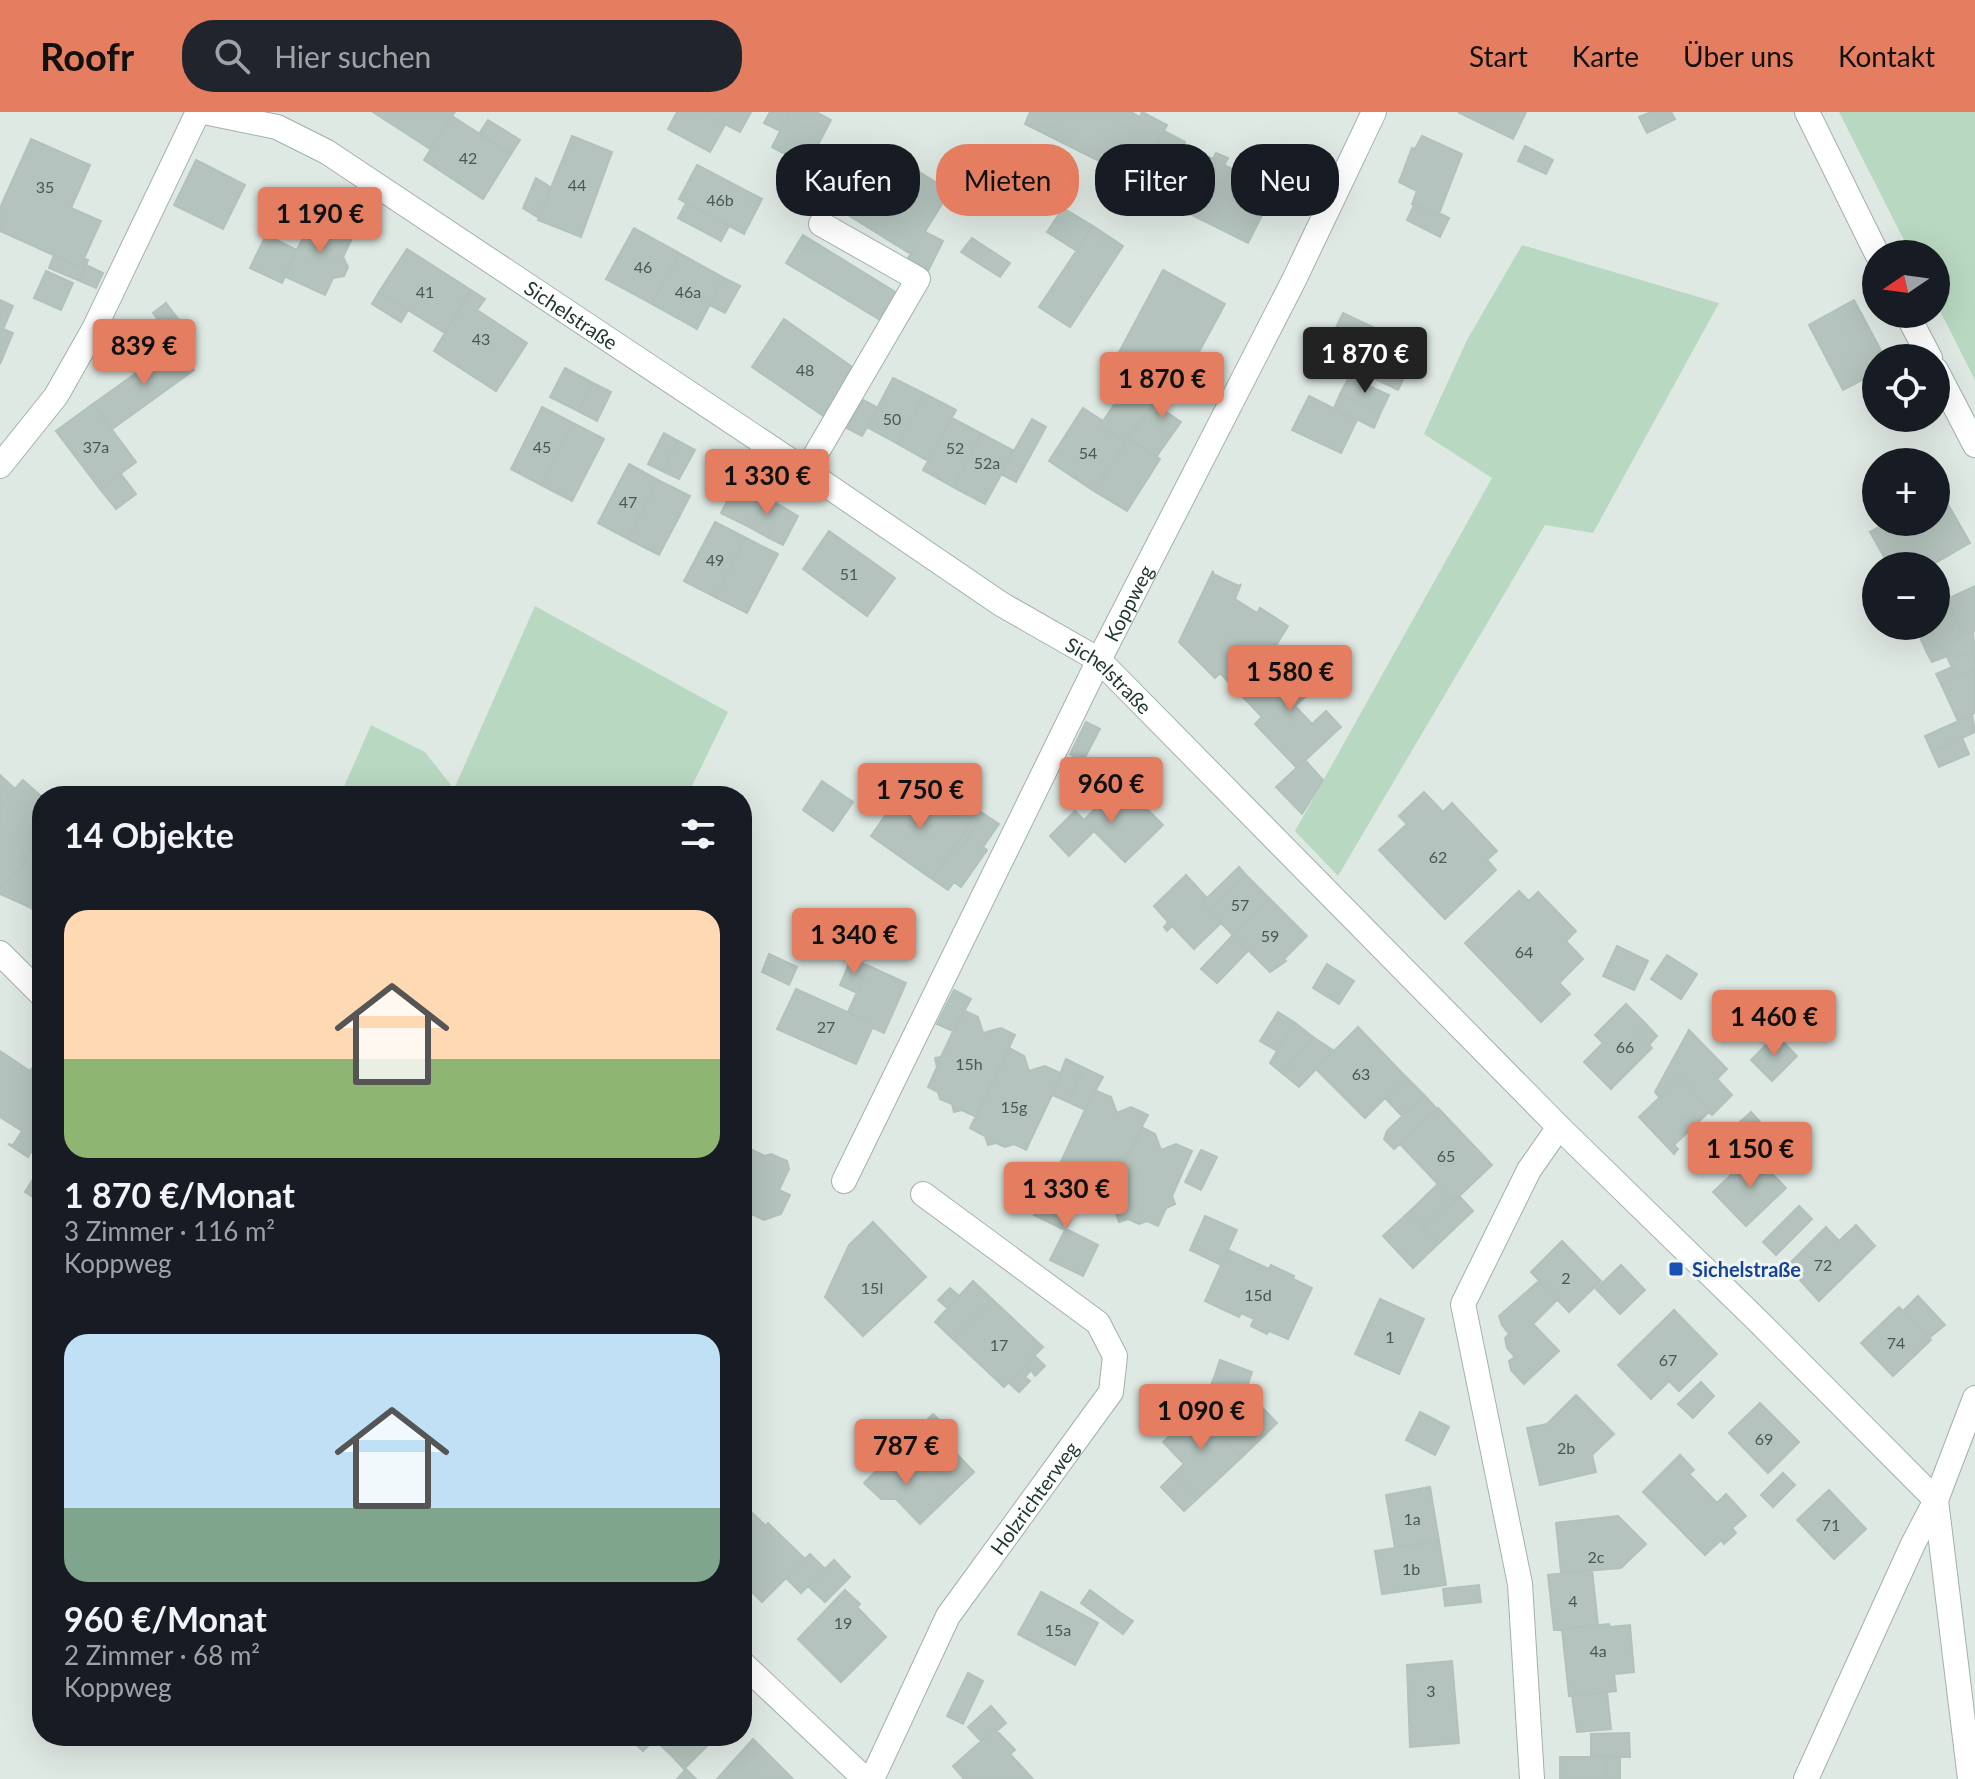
<!DOCTYPE html>
<html lang="de">
<meta charset="utf-8">
<style>
body{margin:0;font-family:Lato,sans-serif;background:#20242c;color:#f1f3f6;height:100vh;display:flex;flex-direction:column;font-size:30px;white-space:nowrap}
*{box-sizing:border-box;margin:0}
p{font-size:26px;color:#9ea1a6}
.icon{flex:none;width:44px;height:44px;fill:none;stroke:currentColor;stroke-width:2;stroke-linecap:round;stroke-linejoin:round}
.map{position:relative;flex:1;overflow:hidden}
.details{position:absolute;left:32px;top:674px;width:720px;height:960px;display:flex;flex-direction:column;background:#171b24;border-radius:32px;box-shadow:0 8px 32px #0002}
.details>*{flex:none}
.hud{position:absolute;left:776px;top:32px;width:760px;height:72px;display:flex;gap:16px}
.needle{width:52px;rotate:257deg}
.fabs{position:absolute;left:1862px;top:128px;display:grid;gap:16px}
.fabs a{display:grid;place-items:center;width:88px;height:88px;border-radius:50%;background:#171b24;box-shadow:0 8px 32px #0002;font-size:40px}
.price{position:absolute;translate:-50% -68px;padding:0 18px;border-radius:8px;background:#e57e60;color:#111;font-size:26px;line-height:52px;filter:drop-shadow(0 2px 4px #0008)}
.price::after{content:'';position:absolute;left:50%;top:48px;width:24px;height:18px;margin-left:-12px;background:inherit;clip-path:polygon(0 0,100% 0,50% 100%)}
.price.on{background:#222;color:#fff}
ul{padding:0;list-style:none}
li{display:grid;align-content:center;gap:16px;height:424px;padding:0 32px}
li span{display:grid;place-items:center;height:248px;border-radius:24px;color:#555}
li>.icon{margin-inline-start:auto}
span .icon{width:144px;height:144px;fill:#fffc;stroke-width:1}
li b{font-size:34px}
h2{display:flex;justify-content:space-between;align-items:center;height:96px;padding:0 32px;font-size:34px}
.chip{padding:0 28px;border-radius:32px;background:#171b24;box-shadow:0 8px 32px #0002;font-size:28px;line-height:72px}
.chip.on{background:#e57e60;color:#111}
header{display:flex;align-items:center;gap:48px;box-sizing:border-box;height:112px;padding:0 40px;background:#e57e60;color:#111}
header strong{font-size:38px}
nav{display:flex;gap:44px;margin-inline-start:auto;font-size:28px}
.search{width:560px;height:72px;background:#20242c;display:flex;align-items:center;gap:20px;box-sizing:border-box;padding:0 28px;border-radius:32px;color:#9ea1a6;font-size:30px}
.map>svg:first-child{display:block}
.green{fill:#b9d8c1}
.building{fill:#b4c3bd;stroke:#b2c1bb;stroke-width:2}
.lines{fill:none;stroke-linecap:round;stroke-linejoin:round}
.minor-casing{stroke:#a2b0ab;stroke-width:26}
.minor{stroke:#fff;stroke-width:24}
.transit-dot{fill:#1a4fb4;stroke:#eff6f2;stroke-width:3}
.labels{text-anchor:middle;dominant-baseline:central;stroke-width:6;stroke-linejoin:round;paint-order:stroke}
.number-label{font-size:16px;fill:#465a54}
.street-label{font-size:20px;fill:#213731;stroke:#eff6f2}
.transit-label{font-size:20px;font-weight:bold;fill:#164399;stroke:#eff6f2;text-anchor:start}
</style>
<header>
<strong>Roofr</strong>
<div class="search"><svg class="icon" aria-label="search" viewBox="0 0 24 24"><circle cx="10" cy="10" r="6"/><path d="M15 15l6 6"/></svg>Hier suchen</div>
<nav><a>Start</a><a>Karte</a><a>Über uns</a><a>Kontakt</a></nav>
</header>
<div class="map">
<svg width="1975" height="1667" viewBox="0 0 1975 1667">
<rect width="100%" height="100%" fill="#dfe9e4"/>
<path class="green" d="M1839,0H1975V268L1936,191V142H1911Z
M1522,133L1719,191L1593,421L1545,413L1338,764L1295,719L1492,366L1424,322L1467,228Z
M535,494L728,600L687,684H340L371,613L425,640L454,677Z"/>
<path class="building" d="M373,0H455L430,37Z
M677,0H702L725,13L710,40L668,17Z
M702,0H751L740,20Z
M770,0H790L780,19L764,11Z
M790,0H816L831,8L807,54L772,35Z
M1030,0H1131L1140,5L1142,0L1167,13L1139,69L1025,12Z
M1458,0H1526L1513,27Z
M1651,0H1671L1675,7L1647,21L1639,5Z
M452,4L511,42L483,87L424,48Z
M488,8L520,28L511,42L479,22Z
M1164,19L1185,30L1184,33L1213,47L1216,41L1228,46L1224,53L1255,68L1257,63L1277,74L1248,131L1136,75Z
M572,24L612,40L581,125L538,108Z
M1422,24L1462,42L1438,104L1412,92L1417,79L1399,70L1412,36L1415,37Z
M31,27L90,53L71,96L101,109L80,155L0,119V96Z
M1525,34L1553,48L1546,62L1518,49Z
M879,35L950,79L911,142L840,98Z
M196,48L245,73L223,117L174,93Z
M697,53L762,87L744,122L679,87Z
M839,63L855,73L839,102L822,91Z
M536,66L550,75L539,106L523,96Z
M686,91L729,114L721,129L678,106Z
M1414,93L1438,104L1439,101L1449,106L1440,125L1407,108Z
M1063,96L1093,114L1077,139L1047,120Z
M316,99L333,107L331,111L354,122L343,145L348,155L344,164L333,166L325,183L284,164Z
M1093,114L1123,134L1070,215L1039,195Z
M634,116L679,141L652,192L606,167Z
M925,120L943,129L928,159L908,146Z
M266,123L297,138L282,171L250,156Z
M803,123L897,181L880,208L786,151Z
M972,126L1010,151L1000,165L961,140Z
M407,137L471,178L445,221L379,180Z
M679,141L724,166L697,217L652,192Z
M54,143L80,155L85,147L88,148L80,169L49,156Z
M86,153L103,161L96,176L80,169Z
M1163,158L1225,192L1179,277L1117,244Z
M46,159L73,171L61,198L34,186Z
M724,166L740,174L725,201L710,193Z
M471,178L485,187L477,198L527,231L496,279L434,239Z
M379,180L408,198L401,210L372,192Z
M0,188L13,194L3,217L13,221L0,252Z
M1854,188L1885,246H1876V261L1843,278L1809,213Z
M166,191L186,217L173,227L153,201Z
M1343,201L1418,237L1398,278L1323,242Z
M784,207L858,259L825,305L752,255Z
M177,232L194,258L112,317L93,292Z
M565,256L593,271L578,299L550,285Z
M1349,265L1389,283L1380,302L1340,282Z
M893,266L925,282L898,332L867,315Z
M593,271L611,280L597,309L578,299Z
M1127,273L1153,291L1125,330L1100,314Z
M925,282L956,298L928,349L898,332Z
M1340,282L1380,302L1374,316L1334,296Z
M1309,284L1357,308L1341,341L1292,318Z
M863,288L878,296L862,324L847,316Z
M1153,291L1181,310L1171,324L1144,306Z
M93,292L136,350L100,377L56,319Z
M542,295L573,311L541,373L511,357Z
M1083,296L1103,309L1100,314L1125,330L1129,326L1094,379L1049,349Z
M952,306L982,322L953,375L923,358Z
M1144,306L1171,324L1156,345L1129,326Z
M1032,307L1046,315L1016,370L1001,362Z
M573,311L604,327L572,389L541,373Z
M664,321L678,329L662,359L648,352Z
M982,322L1014,339L985,392L953,375Z
M1129,326L1160,347L1127,399L1094,379Z
M678,329L695,338L679,367L662,359Z
M629,352L658,368L628,427L598,411Z
M121,362L136,382L116,397L100,377Z
M658,368L690,384L659,443L628,427Z
M736,371L765,386L751,416L721,401Z
M1941,380L1970,431L1930,454H1924L1898,410H1936V383Z
M765,386L783,395L767,425L751,416Z
M783,395L798,404L783,433L767,425Z
M715,410L746,426L715,485L684,469Z
M1888,410H1898L1924,454H1907L1900,442L1887,450L1870,420Z
M829,419L895,466L867,504L803,457Z
M746,426L778,442L747,501L715,485Z
M1213,459V462L1239,474L1241,472L1235,487L1257,501L1260,496L1288,514L1244,586L1220,561L1215,566L1179,530Z
M1975,474V519L1963,524L1947,487Z
M1947,487L1963,524L1927,541L1915,514H1936V491Z
M1973,520L1975,538L1949,549L1942,534Z
M1942,534L1947,544L1932,550L1927,541Z
M1975,538V557L1956,565L1949,549Z
M1303,549L1322,570L1295,594L1312,612L1326,599L1341,615L1297,656L1255,612L1262,605L1244,586L1263,554L1280,572Z
M1952,555L1956,565L1941,572L1936,562Z
M1975,557V601L1958,609L1941,572Z
M1972,603L1975,620L1932,640L1925,624Z
M1086,610L1100,617L1083,649L1070,642Z
M1962,626L1969,642L1939,655L1932,640Z
M1305,648L1323,668L1302,702L1276,675Z
M0,663L15,677L0,693Z
M23,668L42,685V716L39,722L42,724L21,747L25,750L0,777V693Z
M822,669L853,690L833,719L803,698Z
M908,671L969,714L932,767L871,724Z
M1121,671L1163,713L1125,750L1094,719L1069,744L1050,724L1075,699L1084,708Z
M1424,680L1443,700L1452,691L1497,739L1487,748L1496,758L1445,807L1379,738L1407,712L1399,704Z
M961,686L984,702L955,744L950,741L969,714L950,701Z
M984,702L999,712L983,735L987,738L961,775L954,770L948,778L932,767L950,741L955,744Z
M42,724V761L27,794L0,782V777L25,750L21,747Z
M1239,755L1246,763L1210,798L1202,791Z
M42,761V790L31,785Z
M1186,763L1207,786L1202,791L1221,811L1194,837L1172,814L1167,819L1164,815L1168,810L1154,794Z
M1246,763L1270,787L1233,823L1209,799Z
M1519,779L1529,789L1538,780L1576,819L1566,829L1583,847L1559,871L1570,882L1541,910L1465,831Z
M31,785L42,790V802L27,794Z
M1270,787L1307,824L1284,847L1286,849L1270,860L1233,823Z
M1233,823L1248,839L1217,871L1201,857Z
M1617,834L1648,849L1634,878L1603,864Z
M769,842L797,855L789,873L762,860Z
M1667,843L1697,862L1681,887L1651,867Z
M851,847L869,854L857,881L840,873Z
M1327,852L1354,869L1339,892L1313,876Z
M869,854L906,871L884,921L873,916L874,912L848,900Z
M796,877L874,912L856,952L777,917Z
M954,878L971,887L953,919L937,912Z
M1626,892L1645,911L1636,920L1652,936L1611,977L1584,950L1603,931L1595,923Z
M963,898L978,905L983,921L1001,916L1015,923L976,1005L962,998L954,1000L952,992L940,987L938,980L928,975L937,955L935,946L941,945Z
M1278,900L1294,910L1277,939L1260,929Z
M1294,910L1313,925L1282,961L1270,951Z
M1645,911L1657,924L1649,933L1636,920Z
M1358,915L1406,965L1365,1006L1316,957Z
M1689,918L1727,957L1717,967L1732,983L1712,1003L1709,1000L1711,998L1680,966L1660,986L1655,980Z
M1776,923L1797,944L1772,969L1751,948Z
M1313,925L1334,939L1299,975L1282,961Z
M1009,936L1024,944L1029,959L1045,954L1062,962L1026,1038L1014,1032L1005,1035L996,1031L988,1033L985,1024L970,1016Z
M0,939L30,959L35,952L42,957V1022L28,1045L8,1032L13,1033L22,1019L0,1005Z
M1066,947L1084,956L1068,990L1052,983Z
M1084,956L1103,965L1085,998L1068,990Z
M1406,965L1424,983L1402,1004L1385,986Z
M1680,966L1711,998L1674,1033L1678,1037L1674,1042L1639,1005Z
M1094,978L1111,985L1117,1001L1131,995L1148,1003L1107,1081L1095,1075L1086,1079L1082,1069L1072,1064L1070,1057L1060,1052Z
M1424,983L1437,997L1394,1037L1384,1027L1387,1019Z
M1438,996L1492,1053L1454,1089L1400,1032Z
M1751,1000L1763,1013L1740,1036L1727,1022Z
M1143,1016L1155,1022L1161,1038L1176,1032L1192,1039L1172,1084L1175,1092L1166,1096L1158,1114L1147,1109L1139,1112L1128,1107L1119,1110L1116,1101L1101,1093Z
M42,1022V1047L31,1039Z
M742,1033L765,1044L771,1042L787,1049L789,1057L779,1078L790,1083L781,1102L764,1108L743,1098L742,1100Z
M1201,1038L1217,1045L1201,1078L1185,1070Z
M1753,1042L1786,1076L1746,1114L1713,1080Z
M42,1053V1091L25,1080Z
M1051,1071L1082,1086L1066,1117L1098,1133L1083,1164L1050,1148L1065,1118L1034,1103Z
M1438,1072L1454,1089L1424,1117L1409,1100Z
M1459,1084L1473,1099L1438,1132L1424,1117Z
M1799,1094L1812,1107L1776,1143L1763,1130Z
M1409,1100L1438,1132L1413,1156L1383,1124Z
M1205,1104L1237,1118L1221,1153L1190,1138Z
M873,1110L926,1165L863,1224L825,1185L849,1133Z
M1856,1113L1875,1134L1819,1189L1787,1154L1826,1115L1839,1129Z
M1562,1129L1601,1169L1569,1200L1531,1160Z
M1228,1138L1269,1157L1271,1153L1294,1164L1293,1167L1312,1176L1288,1227L1269,1219L1267,1222L1251,1214L1254,1207L1241,1201L1239,1205L1205,1189Z
M1621,1153L1645,1178L1620,1202L1596,1177Z
M973,1169L992,1187L954,1228L935,1210Z
M1539,1169L1557,1188L1533,1212L1559,1239L1524,1272L1511,1258L1509,1249L1515,1245L1507,1236L1505,1226L1509,1222L1502,1213L1499,1204Z
M950,1176L959,1184L947,1196L938,1188Z
M1918,1184L1945,1213L1929,1226L1903,1199Z
M992,1187L1043,1235L1004,1275L954,1228Z
M1380,1187L1424,1207L1399,1262L1355,1242Z
M1899,1195L1931,1228L1893,1264L1861,1231Z
M1674,1198L1717,1242L1679,1279L1669,1269L1651,1287L1618,1253Z
M1035,1244L1045,1254L1035,1264L1031,1258L1025,1265L1030,1269L1019,1280L1009,1271Z
M1220,1248L1252,1260L1247,1275L1215,1263Z
M1215,1263L1247,1275L1241,1290L1209,1278Z
M1701,1270L1714,1284L1693,1306L1678,1292Z
M1576,1283L1614,1322L1592,1343L1596,1360L1540,1373L1527,1316L1547,1312Z
M1253,1286L1277,1311L1241,1346L1217,1321Z
M1206,1289L1216,1299L1206,1309L1241,1346L1197,1387L1173,1363L1184,1352L1163,1330Z
M1760,1291L1799,1330L1768,1361L1729,1321Z
M1420,1300L1449,1315L1435,1343L1406,1328Z
M933,1302L949,1318V1334L974,1360L948,1385L898,1337Z
M898,1337L948,1385L920,1412L896,1387H881L864,1371Z
M1680,1343L1694,1358L1689,1362L1717,1391L1726,1382L1746,1404L1732,1416L1736,1421L1724,1432L1721,1428L1705,1443L1643,1380Z
M1783,1361L1795,1373L1773,1395L1761,1383Z
M1173,1363L1197,1387L1184,1399L1161,1375Z
M1430,1375L1439,1429L1395,1436L1386,1383Z
M1829,1378L1866,1417L1834,1447L1797,1408Z
M747,1396L766,1414L768,1411L805,1447L762,1490L742,1470V1401Z
M1618,1404L1646,1432L1621,1456L1561,1461L1556,1411Z
M1439,1429L1446,1473L1382,1482L1375,1439Z
M810,1442L825,1457L801,1481L786,1466Z
M834,1448L850,1465L825,1490L808,1474Z
M1592,1458L1598,1513L1554,1518L1548,1463Z
M1479,1473L1481,1490L1445,1494L1443,1477Z
M845,1478L860,1492L857,1495L886,1525L841,1570L798,1527Z
M1090,1478L1118,1499L1108,1511L1081,1491Z
M1041,1480L1098,1511L1075,1553L1018,1522Z
M1118,1499L1133,1509L1123,1522L1108,1511Z
M1609,1512L1610,1515L1630,1513L1634,1560L1614,1562L1616,1579L1569,1584L1562,1517Z
M1452,1549L1459,1631L1410,1635L1407,1553Z
M968,1561L983,1569L963,1612L947,1604Z
M1607,1580L1611,1617L1577,1620L1572,1584Z
M991,1594L1006,1611L997,1619L995,1617L981,1629L968,1615Z
M995,1617L1015,1638L1010,1642L1033,1667H964L953,1654Z
M1629,1621L1630,1645L1591,1644V1622Z
M627,1624H658L643,1639Z
M658,1624H692L672,1644L655,1628Z
M692,1624H703L710,1631L684,1657L672,1644Z
M753,1627L793,1667H717Z
M1560,1645H1605L1606,1667H1560Z
M1606,1646H1620V1667H1606Z
M686,1657L696,1667H677Z"/>
<g class="lines">
<g class="minor-casing">
<g id="minor">
<path id="s1" d="M204,0L277,15L327,40L806,359L1001,492L1099,548L1559,1015L1759,1210L1936,1388"/>
<path d="M1807,0L1877,142"/>
<path d="M1907,202L1930,246"/>
<path d="M1936,258L1975,333"/>
<path d="M0,354L56,284L94,217L198,0"/>
<path d="M806,359L918,167L821,112"/>
<path d="M0,841L42,883"/>
<path id="s2" d="M844,1069L1099,548L1294,168L1374,0"/>
<path d="M1936,1388L1970,1667"/>
<path d="M742,1551L865,1667"/>
<path id="s3" d="M872,1667L948,1504L1111,1280L1115,1244L1098,1211L923,1082"/>
<path d="M1532,1667L1520,1472L1463,1192L1529,1058L1559,1015"/>
<path d="M1806,1667L1913,1432L1936,1388L1975,1286"/>
</g>
</g>
<use href="#minor" class="minor"/>
</g>
<rect class="transit-dot" x="1668" y="1149" width="16" height="16" rx="4"/>
<g class="labels">
<g class="number-label">
<text x="468" y="45">42</text>
<text x="577" y="72">44</text>
<text x="45" y="74">35</text>
<text x="720" y="87">46b</text>
<text x="643" y="154">46</text>
<text x="425" y="179">41</text>
<text x="688" y="179">46a</text>
<text x="481" y="226">43</text>
<text x="805" y="257">48</text>
<text x="892" y="306">50</text>
<text x="96" y="334">37a</text>
<text x="542" y="334">45</text>
<text x="955" y="335">52</text>
<text x="1088" y="340">54</text>
<text x="987" y="350">52a</text>
<text x="628" y="389">47</text>
<text x="715" y="447">49</text>
<text x="849" y="461">51</text>
<text x="1438" y="744">62</text>
<text x="1240" y="792">57</text>
<text x="1270" y="823">59</text>
<text x="1524" y="839">64</text>
<text x="826" y="914">27</text>
<text x="1625" y="934">66</text>
<text x="969" y="951">15h</text>
<text x="1361" y="961">63</text>
<text x="1014" y="994">15g</text>
<text x="1446" y="1043">65</text>
<text x="1823" y="1152">72</text>
<text x="1566" y="1165">2</text>
<text x="872" y="1175">15l</text>
<text x="1258" y="1182">15d</text>
<text x="1390" y="1224">1</text>
<text x="1896" y="1230">74</text>
<text x="999" y="1232">17</text>
<text x="1668" y="1247">67</text>
<text x="1764" y="1326">69</text>
<text x="1566" y="1335">2b</text>
<text x="1412" y="1406">1a</text>
<text x="1831" y="1412">71</text>
<text x="1596" y="1444">2c</text>
<text x="1411" y="1456">1b</text>
<text x="1573" y="1488">4</text>
<text x="843" y="1510">19</text>
<text x="1058" y="1517">15a</text>
<text x="1598" y="1538">4a</text>
<text x="1431" y="1578">3</text>
</g>
<g class="street-label">
<text stroke="none"><textPath href="#s1" startOffset="424">Sichelstraße</textPath></text>
<text stroke="none"><textPath href="#s2" startOffset="644">Koppweg</textPath></text>
<text stroke="none"><textPath href="#s1" startOffset="1072">Sichelstraße</textPath></text>
<text stroke="none"><textPath href="#s3" startOffset="326">Holzrichterweg</textPath></text>
</g>
<g class="transit-label">
<text x="1692" y="1157">Sichelstraße</text>
</g>
</g>
</svg>
<div class="fabs">
<a><svg class="needle" viewBox="-14 -14 28 28"><path d="M0-13l5 13h-10z" fill="#e53935"/><path d="M0 13l5-13h-10z" fill="#9ea1a6"/></svg></a>
<a><svg class="icon" aria-label="locate" viewBox="0 0 24 24"><circle cx="12" cy="12" r="6"/><path d="M12 2v4M12 18v4M2 12h4M18 12h4"/></svg></a>
<a>+</a>
<a>−</a>
</div>
<b class="price" style="left:320px;top:143px">1 190 €</b>
<b class="price" style="left:144px;top:275px">839 €</b>
<b class="price on" style="left:1365px;top:283px">1 870 €</b>
<b class="price" style="left:1162px;top:308px">1 870 €</b>
<b class="price" style="left:767px;top:405px">1 330 €</b>
<b class="price" style="left:1290px;top:601px">1 580 €</b>
<b class="price" style="left:1111px;top:713px">960 €</b>
<b class="price" style="left:920px;top:719px">1 750 €</b>
<b class="price" style="left:854px;top:864px">1 340 €</b>
<b class="price" style="left:1774px;top:946px">1 460 €</b>
<b class="price" style="left:1750px;top:1078px">1 150 €</b>
<b class="price" style="left:1066px;top:1118px">1 330 €</b>
<b class="price" style="left:1201px;top:1340px">1 090 €</b>
<b class="price" style="left:906px;top:1375px">787 €</b>
<div class="hud">
<a class="chip">Kaufen</a>
<a class="chip on">Mieten</a>
<a class="chip">Filter</a>
<a class="chip">Neu</a>
</div>
<section class="details">
<h2>14 Objekte<svg class="icon" aria-label="filters" viewBox="0 0 24 24"><path d="M4 7h16M4 17h16"/><circle cx="9" cy="7" r="2"/><circle cx="15" cy="17" r="2"/></svg></h2>
<ul>
<li><span style="background:linear-gradient(#ffd9b3 60%,#8fb573 0)"><svg class="icon" aria-label="home" viewBox="0 0 24 24"><path d="M3 11l9-7 9 7M6 9v11h12V9"/></svg></span><div><b>1 870 €/Monat</b><p>3 Zimmer · 116 m²</p><p>Koppweg</p></div></li>
<li><span style="background:linear-gradient(#bfe0f5 70%,#7fa58c 0)"><svg class="icon" aria-label="home" viewBox="0 0 24 24"><path d="M3 11l9-7 9 7M6 9v11h12V9"/></svg></span><div><b>960 €/Monat</b><p>2 Zimmer · 68 m²</p><p>Koppweg</p></div></li>
</ul>
</section>
</div>
